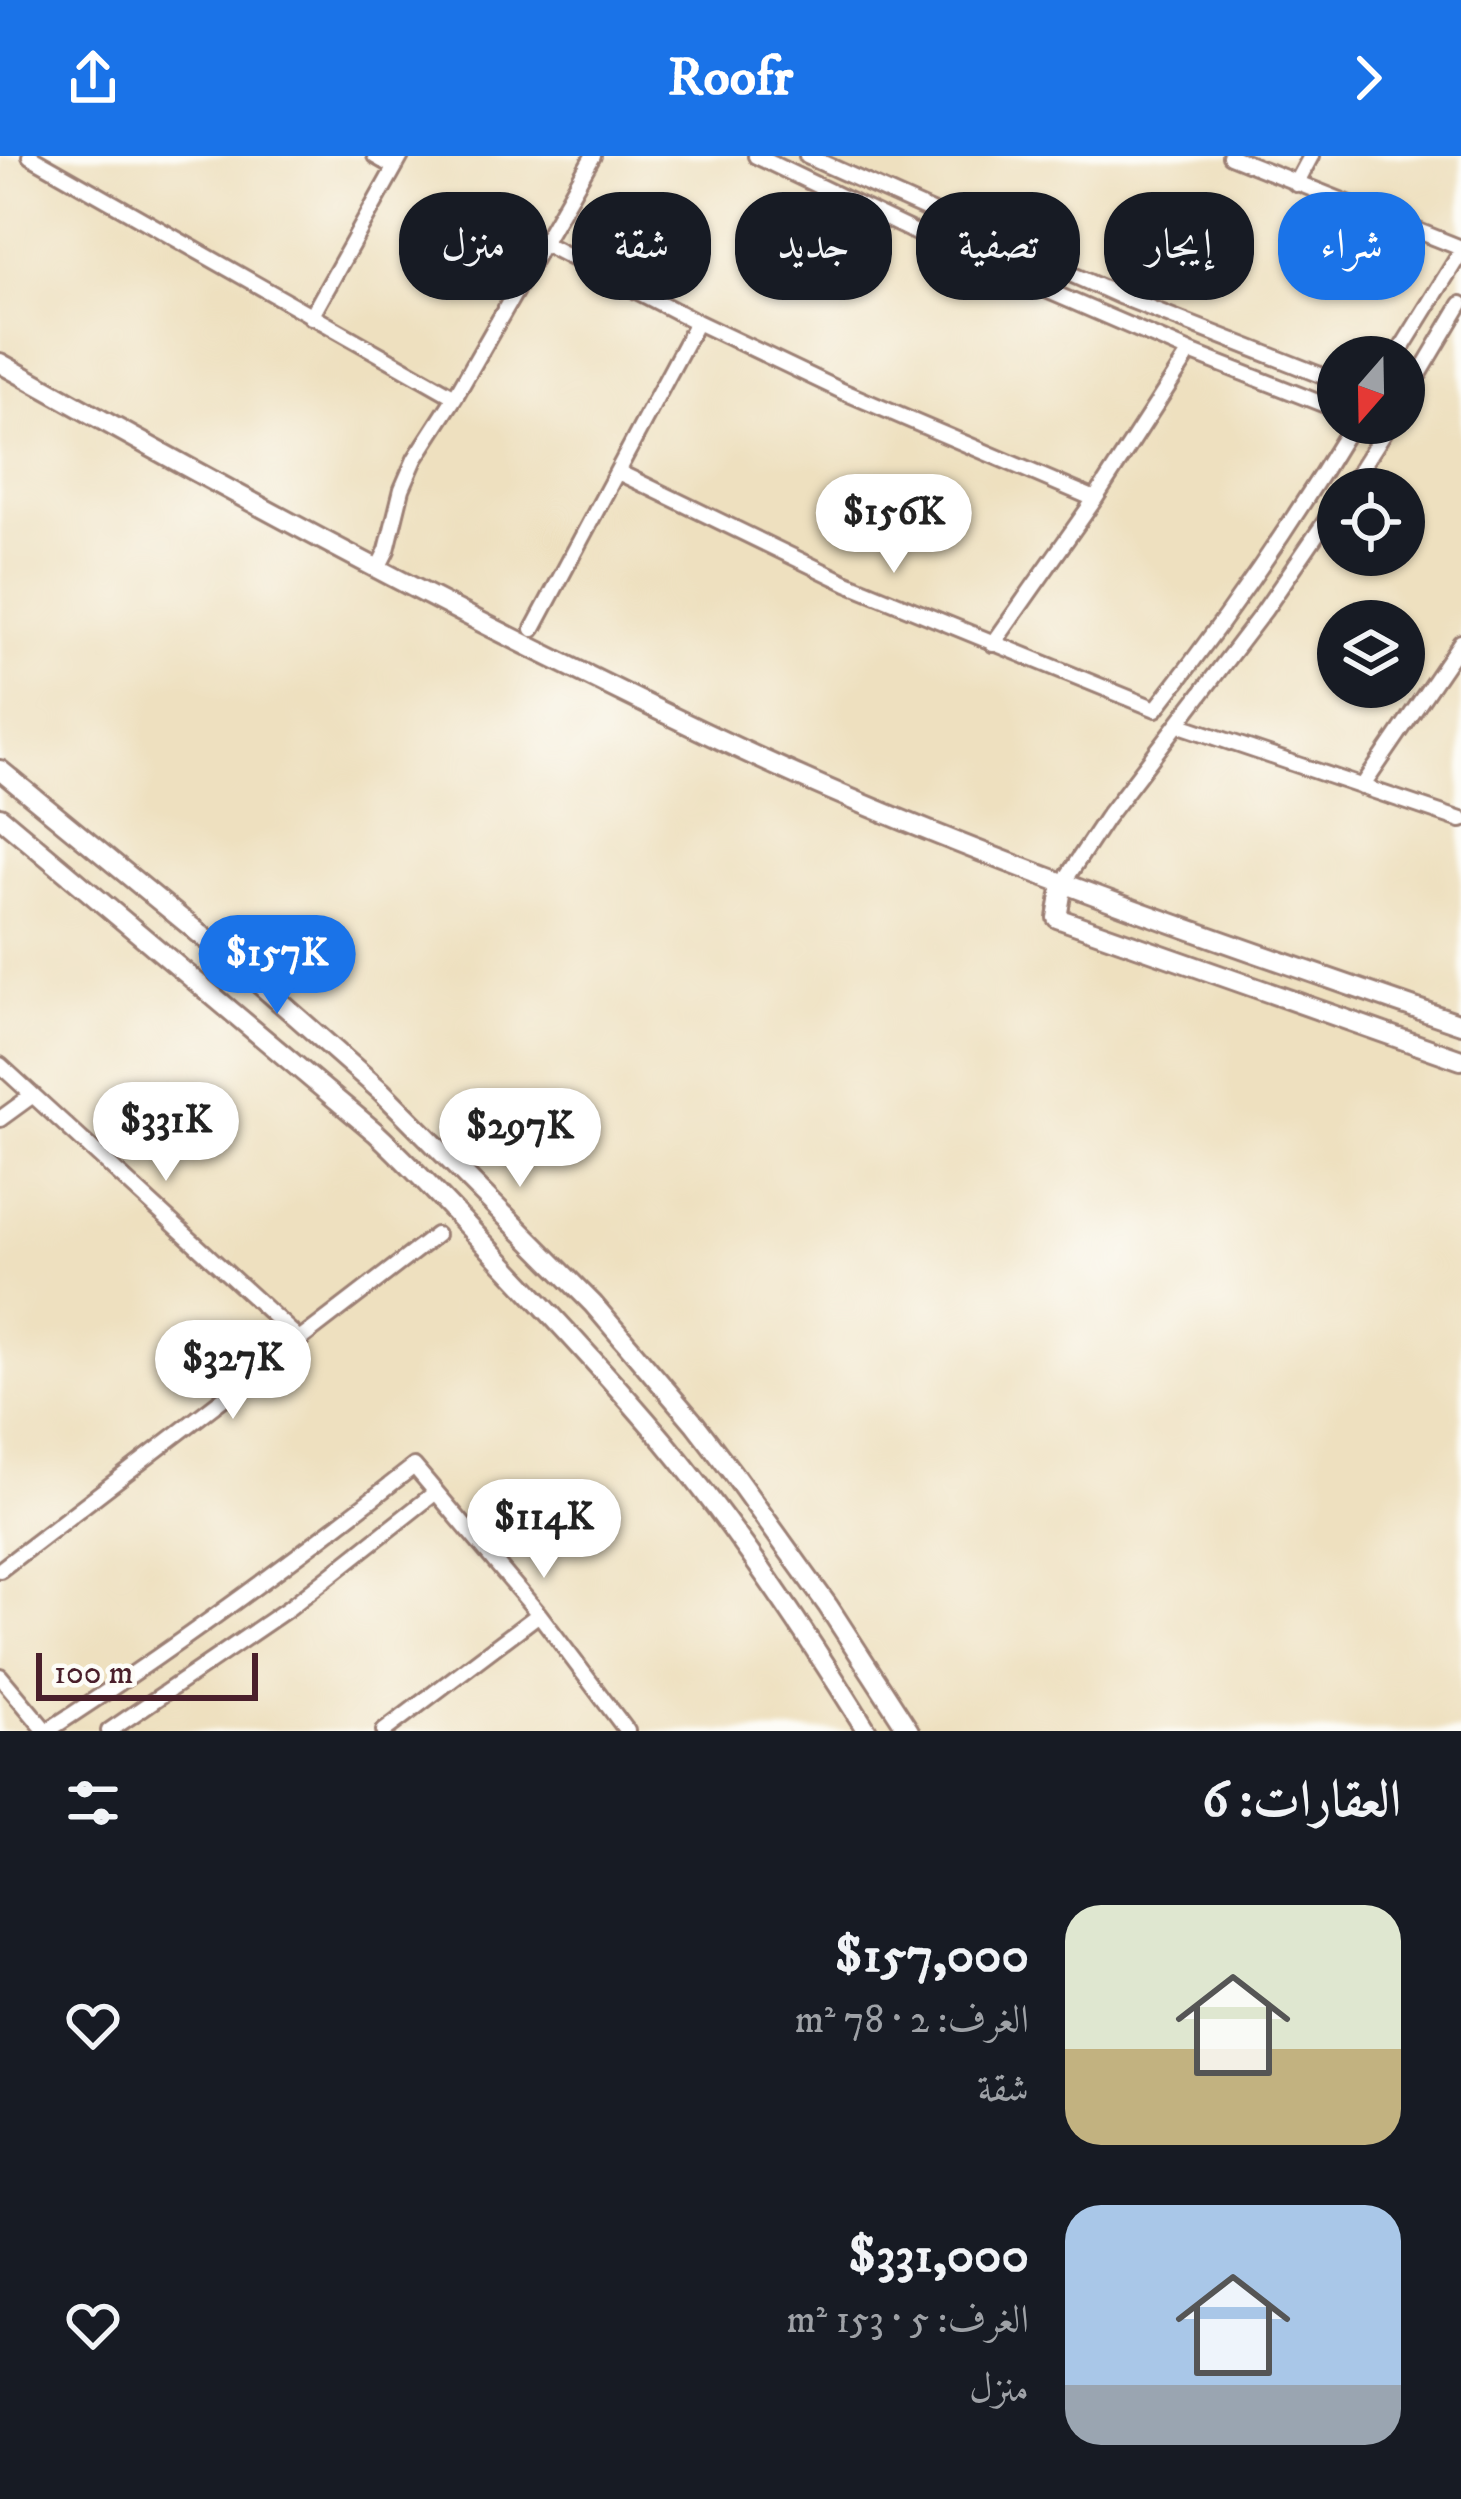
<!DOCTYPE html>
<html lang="ar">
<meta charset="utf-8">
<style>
body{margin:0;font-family:"IM FELL DW Pica",Amiri,serif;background:#20242c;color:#f1f3f6;direction:rtl;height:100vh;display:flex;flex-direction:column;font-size:45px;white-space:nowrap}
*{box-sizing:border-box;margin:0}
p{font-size:39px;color:#9ea1a6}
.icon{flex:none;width:66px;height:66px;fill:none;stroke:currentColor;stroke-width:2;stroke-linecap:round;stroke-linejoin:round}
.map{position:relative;height:1575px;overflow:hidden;direction:ltr}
.side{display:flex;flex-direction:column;background:#171b24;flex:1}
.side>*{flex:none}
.hud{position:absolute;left:36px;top:36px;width:1389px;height:108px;direction:rtl;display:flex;gap:24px}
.needle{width:78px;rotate:200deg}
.controls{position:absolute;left:1317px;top:180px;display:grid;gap:24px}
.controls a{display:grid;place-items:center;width:108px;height:108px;border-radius:50%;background:#171b24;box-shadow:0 3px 9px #0004;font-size:60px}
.scale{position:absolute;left:36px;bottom:30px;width:222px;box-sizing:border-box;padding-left:12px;border:6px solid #4a1f2b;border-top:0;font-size:33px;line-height:42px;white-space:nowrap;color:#4a1f2b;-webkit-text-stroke:9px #fdfcf7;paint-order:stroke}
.price{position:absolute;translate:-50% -102px;padding:0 27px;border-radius:42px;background:#fff;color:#222;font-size:39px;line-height:78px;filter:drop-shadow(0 3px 6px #0008)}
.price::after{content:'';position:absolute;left:50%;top:72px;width:36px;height:27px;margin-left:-18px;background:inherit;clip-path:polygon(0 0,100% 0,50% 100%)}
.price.selected{background:#1a73e8;color:#fff}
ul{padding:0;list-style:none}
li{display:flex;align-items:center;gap:36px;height:300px;padding:0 60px}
li span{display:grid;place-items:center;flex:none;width:336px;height:240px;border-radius:36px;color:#555}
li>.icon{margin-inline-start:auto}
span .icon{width:144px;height:144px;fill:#fffc;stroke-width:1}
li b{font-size:51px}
h2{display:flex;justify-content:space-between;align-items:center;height:144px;padding:0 60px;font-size:51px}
.pill{padding:0 42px;border-radius:48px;background:#171b24;box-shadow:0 3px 9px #0004;font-size:42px;line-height:108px}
.pill.selected{background:#1a73e8;color:#fff}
header{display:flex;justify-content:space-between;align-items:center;height:156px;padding:0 60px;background:#1a73e8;color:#fff;font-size:54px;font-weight:700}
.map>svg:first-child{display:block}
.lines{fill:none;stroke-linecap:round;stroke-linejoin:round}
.street-casing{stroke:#9c8075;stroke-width:20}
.secondary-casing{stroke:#9c8075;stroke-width:24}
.street{stroke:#fff;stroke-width:14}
.secondary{stroke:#fff;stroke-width:18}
</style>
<header><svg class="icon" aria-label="forward" viewBox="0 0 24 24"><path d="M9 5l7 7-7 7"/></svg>Roofr<svg class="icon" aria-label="share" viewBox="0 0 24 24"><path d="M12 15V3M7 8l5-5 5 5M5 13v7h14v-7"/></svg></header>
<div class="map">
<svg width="1461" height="1575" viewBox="0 0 1461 1575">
<rect width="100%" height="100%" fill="#fdfcf7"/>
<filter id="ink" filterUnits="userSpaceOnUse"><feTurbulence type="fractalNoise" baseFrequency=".00833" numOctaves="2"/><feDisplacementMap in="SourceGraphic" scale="24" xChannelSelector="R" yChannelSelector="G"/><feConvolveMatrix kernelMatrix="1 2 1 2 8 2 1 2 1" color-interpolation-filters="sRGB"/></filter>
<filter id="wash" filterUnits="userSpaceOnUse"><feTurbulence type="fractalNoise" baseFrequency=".004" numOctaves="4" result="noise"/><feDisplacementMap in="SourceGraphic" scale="48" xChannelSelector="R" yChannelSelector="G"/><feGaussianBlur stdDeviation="2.7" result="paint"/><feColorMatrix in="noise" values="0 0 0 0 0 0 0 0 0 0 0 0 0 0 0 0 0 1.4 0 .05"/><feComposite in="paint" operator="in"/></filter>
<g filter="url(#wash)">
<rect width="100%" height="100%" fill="#eee0bf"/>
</g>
<g filter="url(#ink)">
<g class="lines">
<g class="street-casing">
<path id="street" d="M30,0L455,241
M375,0L394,11
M756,0L935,86L1190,196L1338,254
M807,0L1122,141L1338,226
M1230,0L1461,92
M1296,28L1311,0
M543,87L697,166L842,235L1095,343
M311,161L401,0
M1396,201L1461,96
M1404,244L1461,148
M618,316L847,427L1156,553C1228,461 1293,367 1353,267
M1348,333L1390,267
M377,414L387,394L402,333L415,303L455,241L593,0
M533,473L697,166
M993,488L1095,343L1190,196
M1180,569L1461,664
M1362,631L1461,486
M1063,727L1106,662L1264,455L1338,347
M0,909L299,1183
M0,963L33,939
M0,1414L436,1079
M0,1520L46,1575
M47,1575C174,1493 295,1404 414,1310L539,1458L627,1575
M109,1575L289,1452L436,1336
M384,1575L539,1458"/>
</g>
<g class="secondary-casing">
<path id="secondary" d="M0,207C190,314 381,418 577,514C664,557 751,600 840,638C1043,725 1252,796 1461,868
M0,614L239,810L381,935L593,1148L695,1268L731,1315L828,1450L909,1575
M0,661L375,976C417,1015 456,1058 496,1100C553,1160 609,1220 662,1283C738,1374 805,1475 867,1575
M1063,727L1057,762L1461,904"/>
</g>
<use href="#street" class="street"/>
<use href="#secondary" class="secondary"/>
</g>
</g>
</svg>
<div class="controls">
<a><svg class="needle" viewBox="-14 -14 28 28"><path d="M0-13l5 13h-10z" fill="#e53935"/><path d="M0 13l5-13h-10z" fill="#9ea1a6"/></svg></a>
<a><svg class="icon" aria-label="locate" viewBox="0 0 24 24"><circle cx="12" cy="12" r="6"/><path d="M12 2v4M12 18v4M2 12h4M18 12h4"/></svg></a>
<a><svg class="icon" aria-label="layers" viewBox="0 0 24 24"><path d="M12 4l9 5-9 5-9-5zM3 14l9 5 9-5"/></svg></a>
</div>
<div class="scale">100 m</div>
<b class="price" style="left:894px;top:420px">$156K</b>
<b class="price selected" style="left:277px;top:861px">$157K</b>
<b class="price" style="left:166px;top:1028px">$331K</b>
<b class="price" style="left:520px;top:1034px">$297K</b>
<b class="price" style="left:233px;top:1266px">$327K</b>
<b class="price" style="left:544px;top:1425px">$114K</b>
<div class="hud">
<a class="pill selected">شراء</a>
<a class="pill">إيجار</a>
<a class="pill">تصفية</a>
<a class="pill">جديد</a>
<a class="pill">شقة</a>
<a class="pill">منزل</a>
</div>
</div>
<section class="side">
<h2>العقارات: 6<svg class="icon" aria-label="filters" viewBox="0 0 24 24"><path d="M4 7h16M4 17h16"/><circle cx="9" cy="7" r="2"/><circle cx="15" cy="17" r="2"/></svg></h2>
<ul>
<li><span style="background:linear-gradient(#dfe7d0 60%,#c2b280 0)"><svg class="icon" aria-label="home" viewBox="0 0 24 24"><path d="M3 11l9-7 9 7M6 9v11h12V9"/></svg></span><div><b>$157,000</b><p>الغرف: 2 · 78 m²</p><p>شقة</p></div><svg class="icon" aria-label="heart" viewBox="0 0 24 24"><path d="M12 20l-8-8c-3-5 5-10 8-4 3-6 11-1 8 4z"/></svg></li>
<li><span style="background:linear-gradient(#a9c7e8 75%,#9aa5b1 0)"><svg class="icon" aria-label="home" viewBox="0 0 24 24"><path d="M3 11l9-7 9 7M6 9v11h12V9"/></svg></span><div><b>$331,000</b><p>الغرف: 5 · 153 m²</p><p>منزل</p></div><svg class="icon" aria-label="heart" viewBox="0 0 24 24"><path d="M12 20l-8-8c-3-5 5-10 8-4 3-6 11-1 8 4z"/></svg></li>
</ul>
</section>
